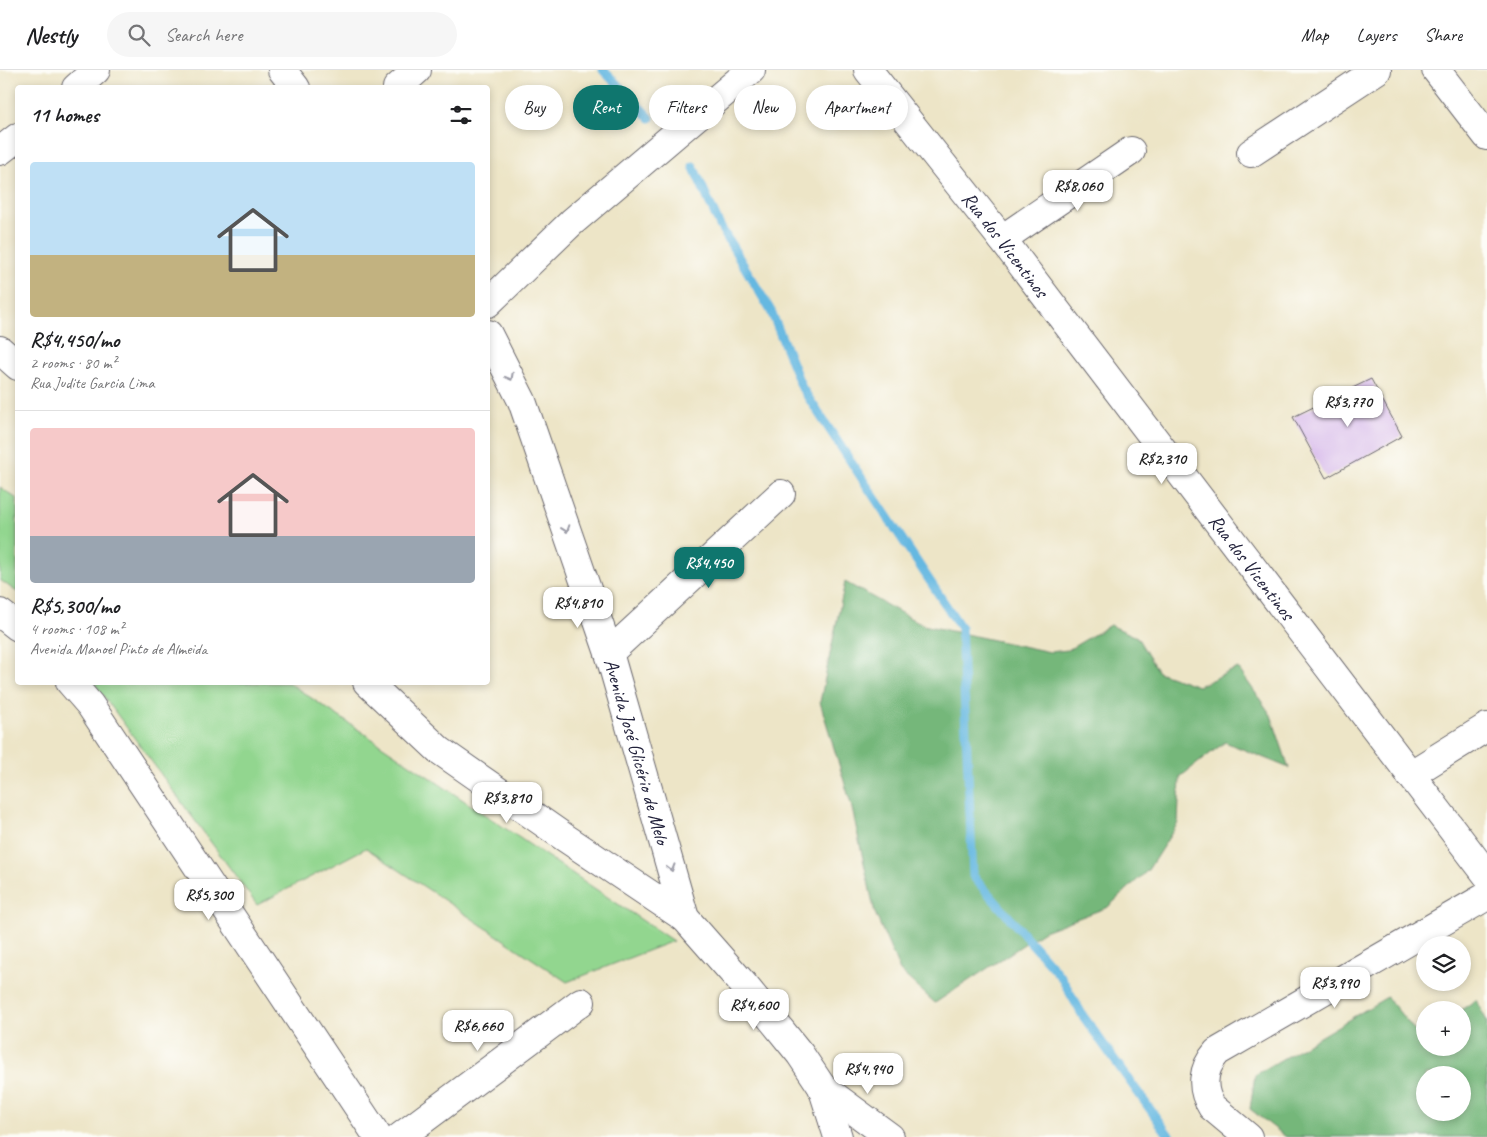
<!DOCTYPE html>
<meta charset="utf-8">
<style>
body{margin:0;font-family:Caveat,sans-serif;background:#f6f6f6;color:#202124;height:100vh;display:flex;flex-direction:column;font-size:19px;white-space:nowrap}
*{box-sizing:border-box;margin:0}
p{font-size:16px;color:#757577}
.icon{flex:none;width:28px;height:28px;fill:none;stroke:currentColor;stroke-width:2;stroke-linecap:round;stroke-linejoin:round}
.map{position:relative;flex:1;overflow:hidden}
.drawer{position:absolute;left:15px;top:15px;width:475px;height:600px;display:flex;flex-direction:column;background:#fff;border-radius:5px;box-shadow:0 2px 8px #0003}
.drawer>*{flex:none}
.hud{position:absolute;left:505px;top:15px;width:475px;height:45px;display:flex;gap:10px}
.controls{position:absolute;left:1416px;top:866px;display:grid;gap:10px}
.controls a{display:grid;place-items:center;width:55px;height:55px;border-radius:50%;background:#fff;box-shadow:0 2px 8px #0003;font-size:25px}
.price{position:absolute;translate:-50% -42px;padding:0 11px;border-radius:10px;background:#fff;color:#222;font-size:16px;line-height:32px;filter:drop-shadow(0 1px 2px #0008)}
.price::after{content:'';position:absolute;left:50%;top:30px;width:15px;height:11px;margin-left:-8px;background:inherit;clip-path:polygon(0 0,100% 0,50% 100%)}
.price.current{background:#0f766e;color:#fff}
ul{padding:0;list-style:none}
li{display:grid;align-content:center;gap:10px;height:265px;padding:0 15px}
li+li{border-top:1px solid #e0e0e0}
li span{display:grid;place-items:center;height:155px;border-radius:5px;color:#555}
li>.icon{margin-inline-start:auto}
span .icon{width:90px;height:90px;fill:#fffc;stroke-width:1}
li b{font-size:21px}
h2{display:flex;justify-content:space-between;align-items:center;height:60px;padding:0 15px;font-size:21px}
.pill{padding:0 18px;border-radius:22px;background:#fff;box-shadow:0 2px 8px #0003;font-size:18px;line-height:45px}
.pill.current{background:#0f766e;color:#fff}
header{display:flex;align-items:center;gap:30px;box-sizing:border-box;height:70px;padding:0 25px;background:#fff;border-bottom:1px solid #e0e0e0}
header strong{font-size:24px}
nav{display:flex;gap:28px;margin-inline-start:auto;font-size:18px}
.search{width:350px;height:45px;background:#f6f6f6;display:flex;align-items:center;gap:12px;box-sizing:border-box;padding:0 18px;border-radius:28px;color:#757577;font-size:19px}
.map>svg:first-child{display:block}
.green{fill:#92d68f;stroke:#5a7c65}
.forest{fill:#75b77a;stroke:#4c6c5a;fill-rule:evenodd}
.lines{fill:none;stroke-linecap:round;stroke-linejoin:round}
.stream{stroke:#65b8e1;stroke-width:9}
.building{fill:#d3b2ea}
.street-casing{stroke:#69666c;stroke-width:30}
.street{stroke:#fff;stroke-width:28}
.oneway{stroke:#9c9ca7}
.labels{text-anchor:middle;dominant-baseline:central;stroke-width:5;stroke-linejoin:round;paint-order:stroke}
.street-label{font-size:20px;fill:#22223b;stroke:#fdfcf7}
</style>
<header>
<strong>Nestly</strong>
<div class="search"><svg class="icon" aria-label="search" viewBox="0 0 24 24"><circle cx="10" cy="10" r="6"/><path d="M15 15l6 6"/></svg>Search here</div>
<nav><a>Map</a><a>Layers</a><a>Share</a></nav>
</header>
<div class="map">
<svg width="1487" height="1067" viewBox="0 0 1487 1067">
<rect width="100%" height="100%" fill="#fdfcf7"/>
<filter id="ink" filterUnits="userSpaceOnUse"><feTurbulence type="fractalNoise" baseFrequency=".02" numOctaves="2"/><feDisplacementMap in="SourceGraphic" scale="10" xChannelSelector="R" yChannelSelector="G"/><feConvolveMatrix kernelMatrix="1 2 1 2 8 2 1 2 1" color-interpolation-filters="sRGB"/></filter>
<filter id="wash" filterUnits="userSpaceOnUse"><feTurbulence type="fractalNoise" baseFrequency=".0096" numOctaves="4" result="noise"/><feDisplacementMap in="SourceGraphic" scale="20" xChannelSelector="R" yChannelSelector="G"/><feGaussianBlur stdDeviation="1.12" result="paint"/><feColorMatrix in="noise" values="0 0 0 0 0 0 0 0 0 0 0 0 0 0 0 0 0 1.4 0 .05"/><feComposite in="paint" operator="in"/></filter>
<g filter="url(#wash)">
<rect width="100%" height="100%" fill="#ede5c7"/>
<path class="green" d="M0,417L17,429V522L0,510Z
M94,613H289L673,871L567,912L366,778L257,835Z"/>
<path class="forest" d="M845,512L923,555L1050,582L1068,580L1110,555L1137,567L1158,602L1198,616L1238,598L1271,645L1289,698L1225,672L1180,707L1178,753L1148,800L1108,837L1044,861L935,933L900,901L875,843L851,734L820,632Z
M1387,927L1420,967L1425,964V978H1462V940H1461L1476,930L1487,951V1067H1286L1250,1039L1255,1005ZM1425,1005H1462V1042H1425Z"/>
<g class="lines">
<path class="stream" d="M603,0L650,48
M693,96L720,156L771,241L802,318L961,558L973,806L1061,907L1083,946L1170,1067"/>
</g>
<g id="blocks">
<path class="building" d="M1371,309L1402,366L1326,408L1293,347Z"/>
</g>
</g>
<g filter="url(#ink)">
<use href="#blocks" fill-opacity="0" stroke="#69666c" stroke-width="1"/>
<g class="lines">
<g class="street-casing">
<g id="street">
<path d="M282,0L296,18"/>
<path id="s1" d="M868,0L1002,169L1487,805"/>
<path d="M1436,0L1487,66"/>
<path d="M76,18L96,0"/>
<path d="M397,18L417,0"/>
<path d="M0,81L18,67"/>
<path d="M1251,83L1377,0"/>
<path d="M1002,169L1131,81"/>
<path d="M488,233L572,152L751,0"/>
<path id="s2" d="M488,264L522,331L609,583L685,848L744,915L800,984L822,1017L838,1067"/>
<path d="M0,280L18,296"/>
<path d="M0,543L18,557"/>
<path d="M609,583L781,424"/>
<path d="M70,612L90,635L378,1067"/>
<path d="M367,612L439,680L564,767L685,848"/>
<path d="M1410,705L1487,657"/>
<path d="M822,1017L890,1067"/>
<path d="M400,1067L581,932"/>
<path d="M1248,1067L1212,1037C1200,1018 1202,999 1217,982L1487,826"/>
</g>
</g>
<use href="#street" class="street"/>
</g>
<defs><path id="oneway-chevron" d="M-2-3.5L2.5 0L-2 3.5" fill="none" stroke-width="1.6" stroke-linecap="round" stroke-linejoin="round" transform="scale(1.25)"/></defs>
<g class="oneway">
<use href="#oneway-chevron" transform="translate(510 307) rotate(62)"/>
<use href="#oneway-chevron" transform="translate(566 459) rotate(71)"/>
<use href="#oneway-chevron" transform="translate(671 798) rotate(74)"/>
</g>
</g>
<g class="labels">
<g class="street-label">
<text stroke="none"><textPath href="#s1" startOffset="222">Rua dos Vicentinos</textPath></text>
<text stroke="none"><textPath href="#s1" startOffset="628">Rua dos Vicentinos</textPath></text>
<text stroke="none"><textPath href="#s2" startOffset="444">Avenida José Glicério de Melo</textPath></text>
</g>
</g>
</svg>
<div class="controls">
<a><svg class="icon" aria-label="layers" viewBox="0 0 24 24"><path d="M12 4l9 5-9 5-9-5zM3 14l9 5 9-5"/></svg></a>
<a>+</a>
<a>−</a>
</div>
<b class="price" style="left:1078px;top:142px">R$8,060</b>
<b class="price" style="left:1348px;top:358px">R$3,770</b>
<b class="price" style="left:1162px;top:415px">R$2,310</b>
<b class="price current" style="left:709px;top:519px">R$4,450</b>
<b class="price" style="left:578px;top:559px">R$4,810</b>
<b class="price" style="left:507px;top:754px">R$3,810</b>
<b class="price" style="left:209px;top:851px">R$5,300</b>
<b class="price" style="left:1335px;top:939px">R$3,990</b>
<b class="price" style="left:754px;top:961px">R$4,600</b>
<b class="price" style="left:478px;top:982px">R$6,660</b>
<b class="price" style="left:868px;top:1025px">R$4,940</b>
<div class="hud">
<a class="pill">Buy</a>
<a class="pill current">Rent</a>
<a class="pill">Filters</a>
<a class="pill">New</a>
<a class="pill">Apartment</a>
</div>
<section class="drawer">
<h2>11 homes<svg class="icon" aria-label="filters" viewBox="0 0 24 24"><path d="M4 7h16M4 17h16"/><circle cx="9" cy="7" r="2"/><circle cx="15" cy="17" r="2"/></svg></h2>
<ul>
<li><span style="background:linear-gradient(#bfe0f5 60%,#c2b280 0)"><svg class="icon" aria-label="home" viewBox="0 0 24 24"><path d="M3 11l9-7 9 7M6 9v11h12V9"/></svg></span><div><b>R$4,450/mo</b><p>2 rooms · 80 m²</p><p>Rua Judite Garcia Lima</p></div></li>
<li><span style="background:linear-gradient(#f6c9c9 70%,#9aa5b1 0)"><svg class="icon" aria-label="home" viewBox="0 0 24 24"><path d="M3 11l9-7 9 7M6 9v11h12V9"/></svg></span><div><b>R$5,300/mo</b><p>4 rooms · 108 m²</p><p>Avenida Manoel Pinto de Almeida</p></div></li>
</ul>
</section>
</div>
